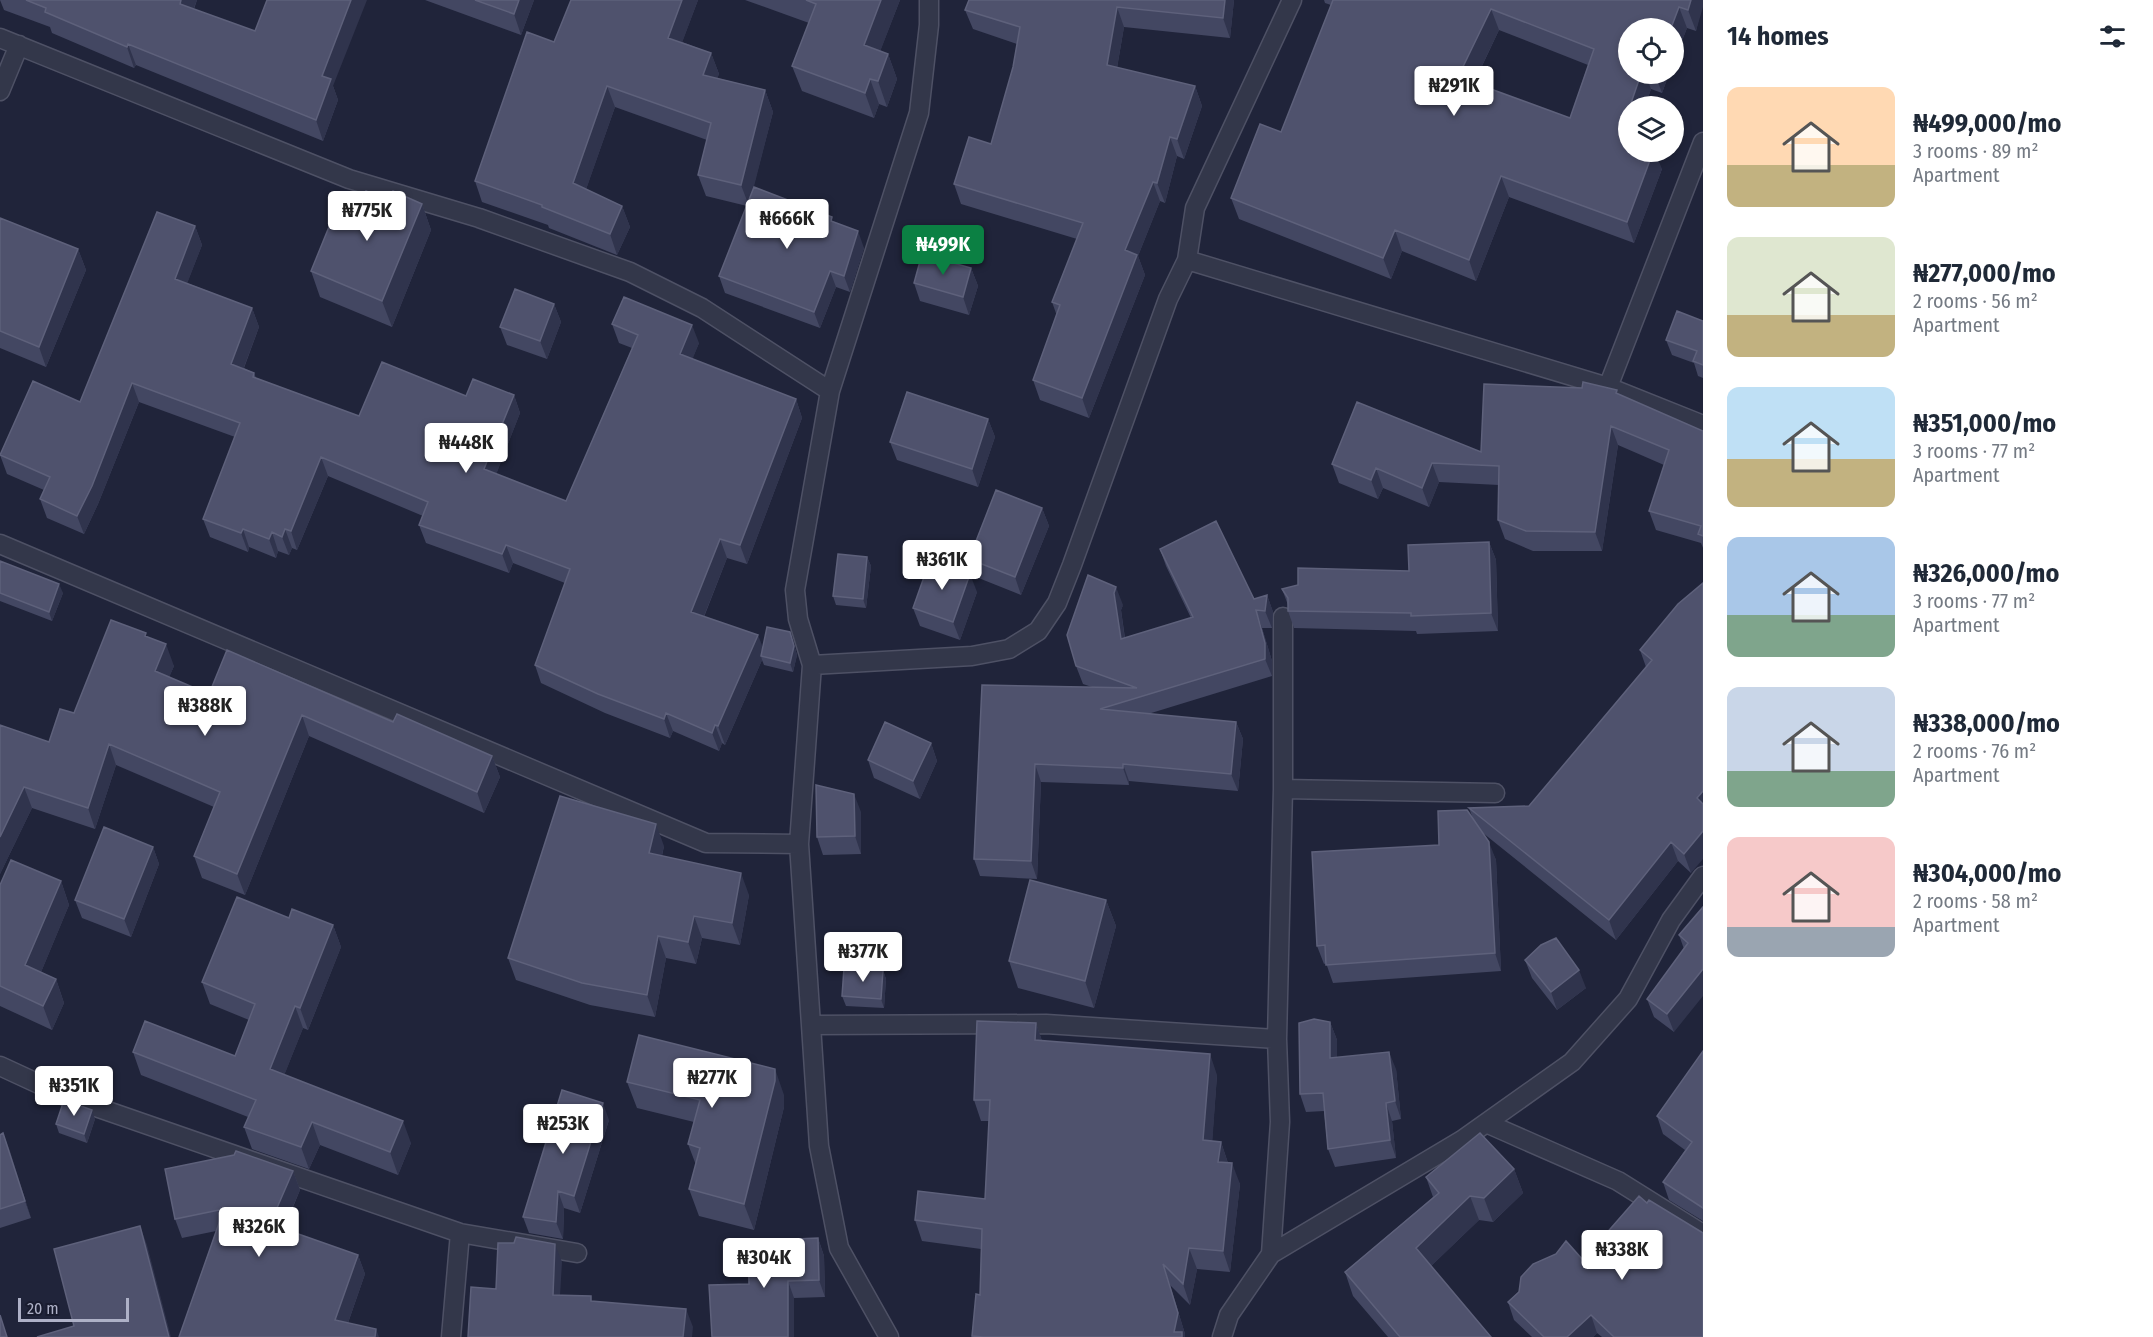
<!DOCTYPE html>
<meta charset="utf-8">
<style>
body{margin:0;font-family:"Fira Sans Condensed",sans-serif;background:#f2f2f3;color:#1f2937;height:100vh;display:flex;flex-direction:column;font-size:22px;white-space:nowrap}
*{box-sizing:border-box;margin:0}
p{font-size:20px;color:#747a83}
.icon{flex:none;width:33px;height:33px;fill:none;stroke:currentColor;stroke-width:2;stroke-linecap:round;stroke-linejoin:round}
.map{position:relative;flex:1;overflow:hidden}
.drawer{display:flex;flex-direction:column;background:#fff;width:450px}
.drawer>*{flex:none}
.controls{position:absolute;left:1618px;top:18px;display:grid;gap:12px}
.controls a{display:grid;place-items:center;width:66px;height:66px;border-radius:50%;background:#fff;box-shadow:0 3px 9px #0003;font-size:30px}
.scale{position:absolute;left:18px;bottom:15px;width:111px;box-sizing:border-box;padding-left:6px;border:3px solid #aeb1c7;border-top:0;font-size:16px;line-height:21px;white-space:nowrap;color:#aeb1c7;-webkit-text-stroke:4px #191c2f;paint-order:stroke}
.price{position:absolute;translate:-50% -51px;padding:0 14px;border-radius:6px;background:#fff;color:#222;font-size:20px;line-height:39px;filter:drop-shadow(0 2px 3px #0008)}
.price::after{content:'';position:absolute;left:50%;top:36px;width:18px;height:14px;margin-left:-9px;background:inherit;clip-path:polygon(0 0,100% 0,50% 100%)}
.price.on{background:#0b8043;color:#fff}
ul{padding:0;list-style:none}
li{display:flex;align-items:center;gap:18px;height:150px;padding:0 24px}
li span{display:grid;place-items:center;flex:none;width:168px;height:120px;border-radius:12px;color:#555}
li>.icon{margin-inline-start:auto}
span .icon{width:72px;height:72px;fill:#fffc;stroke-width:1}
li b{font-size:26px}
h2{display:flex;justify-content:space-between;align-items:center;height:72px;padding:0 24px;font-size:26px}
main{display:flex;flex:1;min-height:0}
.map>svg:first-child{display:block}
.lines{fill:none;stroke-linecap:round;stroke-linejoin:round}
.minor-casing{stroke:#4e5165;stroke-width:21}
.minor{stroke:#33374a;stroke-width:18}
.wall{fill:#434762;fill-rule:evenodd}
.shaded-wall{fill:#30344d}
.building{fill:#4f526d;stroke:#5e617b;stroke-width:1.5;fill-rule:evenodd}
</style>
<main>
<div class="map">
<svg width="1703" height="1337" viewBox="0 0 1703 1337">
<rect width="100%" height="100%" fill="#20243a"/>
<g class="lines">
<g class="minor-casing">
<path id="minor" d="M0,38L349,179L479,218L630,272L702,308L830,391
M0,91L19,45
M1187,260L1608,387L1703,425
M1608,387L1703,142
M0,544L706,843L799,844
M812,665L972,656L1009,649L1038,631L1057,603L1072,565L1168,299L1187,260L1195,208L1292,0
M1283,789L1495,793
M812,1025L1046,1024L1277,1039
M0,1066L67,1097L460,1233L577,1253
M1486,1123L1618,1181L1703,1234
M1271,1254L1280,1122L1277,1039L1283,789V617
M451,1337L460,1233
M889,1337L839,1248L819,1146L799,844L812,665L798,619L795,590L830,391L919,113L929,25V0
M1222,1337L1229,1315L1271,1254L1462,1140L1572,1062L1628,999L1671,920L1703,876"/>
</g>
<use href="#minor" class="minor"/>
</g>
<path class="wall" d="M0,0H197L194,9L333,86L338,100L323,141L136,65L134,68L52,33L50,27L4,10Z
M425,0H534L521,35Z
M571,0H698L682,42L711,53L719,74L717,78L765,90L773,112L753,188L834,222L864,248L850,292L836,287L820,328L725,293L719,276L747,206L706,196L698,175L707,140L615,107L586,189L622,206L630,227L617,255L549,228L548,225L482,202L475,181L554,42Z
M745,0H900L880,51L888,54L897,79L887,107L879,104L874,118L802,91L792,66L809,23Z
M969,0H1234L1230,38L1124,27L1117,68L1195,86L1202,106L1184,159L1177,156L1165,203L1160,201L1138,256L1145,275L1089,418L1040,400L1033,380L1057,316L1052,302L1077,239L961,204L954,184L991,144L1013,67L1017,44L973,29L965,10Z
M1324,0H1703L1696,31L1687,28L1674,61V28L1629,74H1669L1662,93L1651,89L1629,152L1662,169L1634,243L1509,197L1476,281L1402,251L1391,279L1239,219L1231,198L1281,132L1331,5L1325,3ZM1499,30L1588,65L1570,118L1474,83Z
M389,201L422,204L431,230L392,327L320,297L311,271Z
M0,218L78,249L86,270L46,367L0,348Z
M195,226L202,245L187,283L252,308L259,327L244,368L254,373L256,378L359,416L466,396L514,395L520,413L496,474L566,501L632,348L619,343L612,324L699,343L692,359L796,399L802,418L747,564L727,558L704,617L763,648L793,641L797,655L793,672L764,665L762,660L725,745L722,743L719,751L673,731L670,738L605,713L541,683L535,665L565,583L513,563L509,573L426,543L419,525L423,516L328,476L297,550L292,548L289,555L278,551L276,558L249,547L248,552L210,537L203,519L235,437L139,402L98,504L84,534L47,518L40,499L44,490L7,474L0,455L80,402Z
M971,268L978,286L969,315L920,301L914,283Z
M554,304L561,322L547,359L507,345L500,327Z
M1703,321V378L1698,376L1694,363L1672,355L1666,340Z
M1617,390L1618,394L1703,431V548L1701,543L1656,530L1649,511L1664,465L1618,445L1602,551H1533L1505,539L1498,520L1499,485L1439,482L1429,507L1383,488L1378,499L1339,483L1332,464L1481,452Z
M988,419L995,437L978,487L897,460L890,442Z
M1042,508L1049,526L1021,595L976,577L969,559Z
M1489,542L1496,560L1498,631L1417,634L1416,631L1294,628L1288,611V605L1282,589L1409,571Z
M1160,549L1254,599L1267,595L1273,612L1272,628H1262L1272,661V676L1148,714L1236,722L1243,739L1238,791L1129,781V785L1041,782L1037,879L980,876L974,859L982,685L1092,687L1083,684L1076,666L1123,605L1121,610L1125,638L1191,618L1166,566Z
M867,557L871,566L866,608L836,605L833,596Z
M0,561L63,593L52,621L0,601Z
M1703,583L1691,873L1678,861L1616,940L1483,833L1496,860L1501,971L1333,983L1326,963L1324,964L1317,946L1439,845L1473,819L1469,808L1529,806L1646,667L1640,650Z
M977,592L960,640L920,626L913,608Z
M148,637L174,666L169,677L209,694L393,722L492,756L500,777L484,813L309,736L245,895L202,878L194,856L214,807L116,765L95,829L32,808L0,874V725L49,742Z
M931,743L937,761L920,799L874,778L868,760Z
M861,812V854L823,855L817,837Z
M664,846L662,856L749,895L740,945L702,938L696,964L666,958L655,1017L590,1005L516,980L508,958Z
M153,847L159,864L131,937L82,918L75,900Z
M61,881L69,905L41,972L56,979L64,1003L52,1030L0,1006V885Z
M1106,900L1116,926L1094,1008L1018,988L1009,961Z
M1703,907L1674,1032L1654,1017L1647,999L1684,949L1679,935Z
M289,918L333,925L341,947L308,1030L303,1028L284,1075L411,1143L398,1175L320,1145L309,1169L252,1149L244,1127L248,1117L141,1075L133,1052L235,1056L249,1020L210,1004L202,982Z
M1525,960L1586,988L1557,1010L1532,978Z
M883,970L886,979L884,1008L846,1006L842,996Z
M1330,1022L1337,1040V1058L1396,1069L1401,1119L1392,1121L1396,1158L1335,1167L1328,1149L1324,1111L1306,1112L1300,1094Z
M1036,1023L1042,1041L1217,1075L1212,1141L1221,1142L1228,1163L1240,1184L1230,1272L1197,1269L1190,1305L1170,1285L1185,1334V1337H972L980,1295L981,1249L922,1241L915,1220L985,1199L989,1121H981L974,1100Z
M1703,1051V1221L1669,1200L1663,1182L1685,1150L1663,1134L1657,1116Z
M627,1082L784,1095V1107L754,1230L699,1216L689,1189L696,1165L688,1144L694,1122L637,1108Z
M95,1119L87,1143L59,1133L56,1124Z
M609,1120L580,1213L564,1208L563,1239L529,1233L523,1217Z
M3,1133L31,1218L0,1228V1135Z
M1514,1169L1523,1193L1493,1222L1479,1220L1431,1266L1491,1337H1388L1353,1296L1345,1272L1433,1197L1426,1177Z
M293,1171L300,1190L284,1229L358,1255L365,1274L348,1323L179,1337L216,1231L182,1238L175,1219Z
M818,1238L824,1256L825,1297L794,1298L749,1284Z
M1556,1254L1583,1260L1703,1337H1602L1597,1333L1593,1337H1532L1514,1320L1508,1302Z"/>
<path class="shaded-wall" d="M181,0H197L187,25L180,4Z
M351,0H367L333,86L338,100L323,141L316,120L322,76Z
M519,0H534L521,35L514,14Z
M682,0H698L676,59L668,38Z
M881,0H900L873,70L864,45Z
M1225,0H1234L1230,38L1223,18Z
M1691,0H1703V7L1696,31L1688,10Z
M1117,7L1124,27L1114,85L1107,65Z
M1679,7L1687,28L1674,61V28H1671Z
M1491,9L1499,30L1466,99L1458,77Z
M128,44L136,65L134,68L127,47Z
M711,53L719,74L711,96L703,75Z
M888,54L897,79L887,107L878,81Z
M1641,74H1645L1651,89L1645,106H1630Z
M1655,74H1669L1662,93Z
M870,79L879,104L874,118L865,93Z
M607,86L615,107L581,204L573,183Z
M1195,86L1202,106L1184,159L1177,139Z
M765,90L773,112L749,206L741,185Z
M1629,110V152L1620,136Z
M1170,137L1177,156L1165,203L1157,183Z
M1653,152H1655L1662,169L1634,243L1627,222Z
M1501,176L1509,197L1476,281L1469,260Z
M1153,182L1160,201L1138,256L1145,275L1089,418L1082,398L1125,250Z
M422,204L431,230L392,327L382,301Z
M622,206L630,227L617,255L610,234Z
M195,226L202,245L182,297L175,279Z
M1395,230L1402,251L1391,279L1383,258Z
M858,231L864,248L850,292L844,276Z
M78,249L86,270L46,367L39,347Z
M971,268L978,286L969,315L963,297Z
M830,271L836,287L820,328L814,312Z
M554,304L561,322L547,359L540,341Z
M252,308L259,327L238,383L231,364Z
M692,325L699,343L687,373L680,354Z
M132,383L139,402L98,504L84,534L77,516Z
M514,395L520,413L491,488L484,469Z
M796,399L802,418L747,564L740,545Z
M988,419L995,437L978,487L972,469Z
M1611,426L1618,445L1602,551L1595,532Z
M321,457L328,476L297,550L291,531Z
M1432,463L1439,482L1429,507L1422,488Z
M1376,468L1383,488L1378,499L1371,480Z
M1042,508L1049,526L1021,595L1015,577Z
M243,529L249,547L248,552L241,533Z
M285,529L292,548L289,555L282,537Z
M272,532L278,551L276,558L269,539Z
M720,539L727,558L698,631L691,612Z
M1489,542L1496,560L1498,631L1491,613Z
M506,545L513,563L509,573L502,554Z
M867,557L871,566L866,608L863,599Z
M970,574L977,592L960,640L953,622Z
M59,584L63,593L52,621L49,612Z
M1116,587L1123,605L1121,610L1127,657L1121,639L1114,593Z
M1267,595L1273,612L1272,628L1265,611Z
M1256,610L1262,628L1272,661V676L1265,659Z
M790,632L797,655L793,672L790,663Z
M758,635L765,653L761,656L762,660L725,745L718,726Z
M166,644L174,666L163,692L155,671Z
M666,713L673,731L670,738L664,719Z
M302,715L309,736L245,895L237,874Z
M1236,722L1243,739L1238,791L1231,774Z
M715,725L722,743L719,751L712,733Z
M931,743L937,761L920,799L913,781Z
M109,744L116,765L95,829L88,808Z
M492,756L500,777L484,813L477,792Z
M1035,764L1041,782L1037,879L1031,861Z
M1123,764L1129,781V785L1123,768Z
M24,787L32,808L0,874V837Z
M1703,791V816L1697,798Z
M854,794L861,812V854L855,836Z
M656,824L664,846L657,875L649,853Z
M1703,831V859L1691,873L1684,854Z
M1489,842L1496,860L1501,971L1495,953Z
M1671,842L1678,861L1616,940L1609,920Z
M153,847L159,864L131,937L124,919Z
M741,873L749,895L740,945L732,923Z
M61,881L69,905L34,989L25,965Z
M1106,900L1116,926L1094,1008L1085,981Z
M694,916L702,938L696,964L688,942Z
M333,925L341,947L308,1030L300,1008Z
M658,936L666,958L655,1017L647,995Z
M1703,969V996L1674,1032L1667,1014Z
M883,970L886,979L884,1008L881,999Z
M1579,970L1586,988L1557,1010L1551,992Z
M56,979L64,1003L52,1030L43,1006Z
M295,1006L303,1028L278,1091L270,1069Z
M1330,1022L1337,1040V1076L1330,1058Z
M1036,1023L1043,1044L1035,1040Z
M1389,1052L1396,1069L1401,1119L1395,1101Z
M1210,1054L1217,1075L1211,1161L1203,1140Z
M775,1069L784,1095V1107L754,1230L744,1204Z
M603,1103L609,1120L580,1213L574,1196Z
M1386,1103L1392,1121L1396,1158L1390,1140Z
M92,1110L95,1119L87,1143L84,1134Z
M403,1121L411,1143L398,1175L390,1152Z
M312,1122L320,1145L309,1169L301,1147Z
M3,1133L10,1151L31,1218L25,1201Z
M1221,1142L1228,1163L1218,1162Z
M1232,1163L1240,1184L1230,1272L1223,1251Z
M1514,1169L1523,1193L1493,1222L1484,1198Z
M293,1171L300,1190L277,1243L270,1224Z
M558,1191L564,1208L563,1239L556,1222Z
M1470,1196L1479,1220L1425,1272L1416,1248Z
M140,1226L147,1245L171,1337H169Z
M818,1238L824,1256L825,1297L819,1280Z
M555,1244L562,1262L559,1313L553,1295Z
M1189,1248L1197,1269L1190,1305L1183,1284Z
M358,1255L365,1274L343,1337L335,1320Z
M1163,1264L1170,1285L1185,1334V1337H1176L1174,1332Z
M788,1281L794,1298V1337H788Z
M686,1309L693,1327L692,1337H683Z
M1591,1315L1597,1333L1593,1337H1567Z
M376,1329L379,1337H375Z"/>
<path class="building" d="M26,0H181L180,4L255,31L267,0H351L322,76L331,79L316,120L128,44L127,47L45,12L46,8Z
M475,0H519L514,14Z
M571,0H682L668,38L711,53L703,75L765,90L741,185L698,175L711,123L607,86L573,183L622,206L610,234L542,207V205L475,181L527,32L554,42Z
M806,0H881L864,45L888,54L878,81L870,79L865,93L792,66L816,4Z
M969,0H1225L1223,18L1117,7L1107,65L1195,86L1177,139L1170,137L1157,183L1153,182L1125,250L1137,255L1082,398L1033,380L1060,305L1052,302L1083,223L954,184L969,137L991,144L1013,67L1020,27L965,10Z
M1333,0H1691L1688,10L1679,7L1671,28H1629V74H1641L1630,106H1629V110L1620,136L1629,139V152H1653L1627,222L1501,176L1469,260L1395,230L1383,258L1231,198L1260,124L1281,132ZM1491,9L1594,49L1570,118L1458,77Z
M754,187L832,217L831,221L858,231L844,276L830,271L814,312L719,276Z
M366,191L389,201L393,191L422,204L382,301L311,271L342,195L362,203Z
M157,212L195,226L175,279L252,308L231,364L254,373L253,377L359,416L382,362L466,396L473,379L514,395L484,469L566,501L638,335L612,324L624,297L692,325L680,354L796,399L740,545L720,539L691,612L758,635L718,726L715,725L712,733L666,713L664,719L598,694L535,665L570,569L506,545L502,554L419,525L428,502L321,457L291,531L285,529L282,537L272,532L269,539L243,529L241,533L203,519L240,423L132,383L92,486L77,516L40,499L50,477L0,455L33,381L80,402Z
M0,218L78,249L39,347L0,331Z
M922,254L971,268L963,297L914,283Z
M515,289L554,304L540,341L500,327Z
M1677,311L1703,321V365L1693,361L1697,351L1666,340Z
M1583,382L1617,390L1616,393L1703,431V536L1698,534L1701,526L1649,511L1669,450L1611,426L1595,532L1526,531L1498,520L1499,466L1432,463L1422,488L1376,468L1371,480L1332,464L1357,402L1481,452L1484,384L1582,388Z
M907,392L988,419L972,469L890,442Z
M996,490L1042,508L1015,577L969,559Z
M1216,521L1254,599L1267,595L1265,611L1256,610L1265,643V659L1100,709L1236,722L1231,774L1123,764V768L1035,764L1031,861L974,859L982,685L1137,688L1076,666L1067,635L1088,575L1116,587L1114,593L1121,639L1193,617L1160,549Z
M1489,542L1491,613L1411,616V613L1288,611V598L1282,589L1298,585V568L1409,571L1408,545Z
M838,554L867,557L863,599L833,596Z
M930,560L970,574L953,622L913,608Z
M0,561L59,584L49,612L0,593Z
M1703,583V791L1697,798L1703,804V831L1684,854L1671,842L1609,920L1469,808L1529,806L1652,660L1640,650L1678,604Z
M111,620L146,633L145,636L166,644L155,671L209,694L227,650L393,722L397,714L492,756L477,792L302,715L237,874L194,856L220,792L109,744L88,808L24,787L0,837V725L49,742L60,709L74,713Z
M767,627L790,632L794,646L790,663L761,656Z
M885,722L931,743L913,781L868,760Z
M816,785L854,794L855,836L817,837Z
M560,796L656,824L649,853L741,873L732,923L694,916L688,942L658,936L647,995L582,983L508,958Z
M1467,810L1489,842L1495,953L1326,965L1325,945L1317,946L1312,852L1439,845L1438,811Z
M104,827L153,847L124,919L75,900Z
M11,860L61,881L25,965L56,979L43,1006L0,986V885Z
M1030,880L1106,900L1085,981L1009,961Z
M237,897L289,918L292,909L333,925L300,1008L295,1006L270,1069L403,1121L390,1152L312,1122L301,1147L244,1127L256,1100L133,1052L145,1021L235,1056L255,1004L202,982Z
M1703,907V969L1667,1014L1647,999L1688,943L1679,935Z
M1556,938L1579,970L1551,992L1525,960L1541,945Z
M844,968L883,970L881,999L842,996Z
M1314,1019L1330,1022V1058L1389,1052L1395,1101L1386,1103L1390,1140L1328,1149L1323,1093L1300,1094L1299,1023Z
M977,1021L1036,1023L1035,1040L1210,1054L1203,1140L1221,1142L1218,1162L1232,1163L1223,1251L1189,1248L1183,1284L1163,1264L1178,1313L1174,1332H1182V1337H983L972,1336L976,1294L980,1295L982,1229L915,1220L918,1191L985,1199L990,1100H974Z
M639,1035L775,1069V1081L744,1204L689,1189L700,1148L688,1144L700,1100L627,1082Z
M1703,1051V1208L1663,1182L1692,1142L1657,1116Z
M562,1090L603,1103L574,1196L558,1191L556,1222L523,1217Z
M64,1100L92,1110L84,1134L56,1124Z
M3,1133L25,1201L0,1209V1135Z
M1480,1133L1514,1169L1484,1198L1470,1196L1416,1248L1491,1337H1400L1345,1272L1439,1193L1426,1177Z
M236,1151L293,1171L270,1224L358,1255L335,1320L376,1329L375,1337H179L224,1209L175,1219L165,1169L234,1155Z
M1639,1196L1647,1203L1649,1200L1703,1233V1337H1614L1591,1315L1567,1337H1544L1508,1302L1519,1292L1521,1277L1533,1264L1556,1254L1566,1241L1583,1260Z
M140,1226L169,1337H37L74,1326L54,1249Z
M516,1237L555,1244L553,1295L591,1296V1301L686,1309L683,1337H468L471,1287L496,1289L498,1243H514Z
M818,1238L819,1280L788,1281V1337H712L709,1285L749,1284L748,1241Z
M0,1315L7,1337H0Z"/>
</svg>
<div class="controls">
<a><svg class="icon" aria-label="locate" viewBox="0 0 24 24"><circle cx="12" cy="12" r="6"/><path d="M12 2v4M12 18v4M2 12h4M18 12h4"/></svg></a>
<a><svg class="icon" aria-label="layers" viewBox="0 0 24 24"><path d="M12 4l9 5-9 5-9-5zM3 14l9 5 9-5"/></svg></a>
</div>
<div class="scale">20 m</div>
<b class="price" style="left:1454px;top:117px">₦291K</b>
<b class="price" style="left:367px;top:242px">₦775K</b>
<b class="price" style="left:787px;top:250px">₦666K</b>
<b class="price on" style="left:943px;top:276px">₦499K</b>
<b class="price" style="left:466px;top:474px">₦448K</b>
<b class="price" style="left:942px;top:591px">₦361K</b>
<b class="price" style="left:205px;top:737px">₦388K</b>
<b class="price" style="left:863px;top:983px">₦377K</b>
<b class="price" style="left:712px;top:1109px">₦277K</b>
<b class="price" style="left:74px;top:1117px">₦351K</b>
<b class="price" style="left:563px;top:1155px">₦253K</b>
<b class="price" style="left:259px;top:1258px">₦326K</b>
<b class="price" style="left:1622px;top:1281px">₦338K</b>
<b class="price" style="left:764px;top:1289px">₦304K</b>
</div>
<section class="drawer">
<h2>14 homes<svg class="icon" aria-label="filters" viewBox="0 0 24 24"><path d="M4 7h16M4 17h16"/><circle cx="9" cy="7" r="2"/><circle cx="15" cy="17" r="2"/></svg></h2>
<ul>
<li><span style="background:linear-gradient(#ffd9b3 65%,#c2b280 0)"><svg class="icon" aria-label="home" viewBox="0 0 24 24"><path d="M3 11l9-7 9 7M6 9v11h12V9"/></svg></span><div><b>₦499,000/mo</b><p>3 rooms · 89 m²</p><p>Apartment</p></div></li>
<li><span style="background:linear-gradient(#dfe7d0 65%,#c2b280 0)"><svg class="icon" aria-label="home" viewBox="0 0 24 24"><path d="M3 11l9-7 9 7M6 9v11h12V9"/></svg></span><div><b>₦277,000/mo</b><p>2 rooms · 56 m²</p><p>Apartment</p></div></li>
<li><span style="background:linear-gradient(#bfe0f5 60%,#c2b280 0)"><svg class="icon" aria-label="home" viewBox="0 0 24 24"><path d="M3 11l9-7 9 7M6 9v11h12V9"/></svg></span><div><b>₦351,000/mo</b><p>3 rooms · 77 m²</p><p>Apartment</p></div></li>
<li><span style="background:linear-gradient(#a9c7e8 65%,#7fa58c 0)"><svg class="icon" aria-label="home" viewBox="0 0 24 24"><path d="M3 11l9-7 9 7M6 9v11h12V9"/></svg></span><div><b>₦326,000/mo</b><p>3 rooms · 77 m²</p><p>Apartment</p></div></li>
<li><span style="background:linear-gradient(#c9d6e8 70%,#7fa58c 0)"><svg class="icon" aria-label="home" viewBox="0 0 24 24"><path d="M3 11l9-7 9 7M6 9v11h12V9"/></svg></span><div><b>₦338,000/mo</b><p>2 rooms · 76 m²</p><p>Apartment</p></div></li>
<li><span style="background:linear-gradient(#f6c9c9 75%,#9aa5b1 0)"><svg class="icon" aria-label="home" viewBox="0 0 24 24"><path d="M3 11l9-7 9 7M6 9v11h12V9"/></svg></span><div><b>₦304,000/mo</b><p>2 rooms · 58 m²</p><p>Apartment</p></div></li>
</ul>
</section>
</main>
